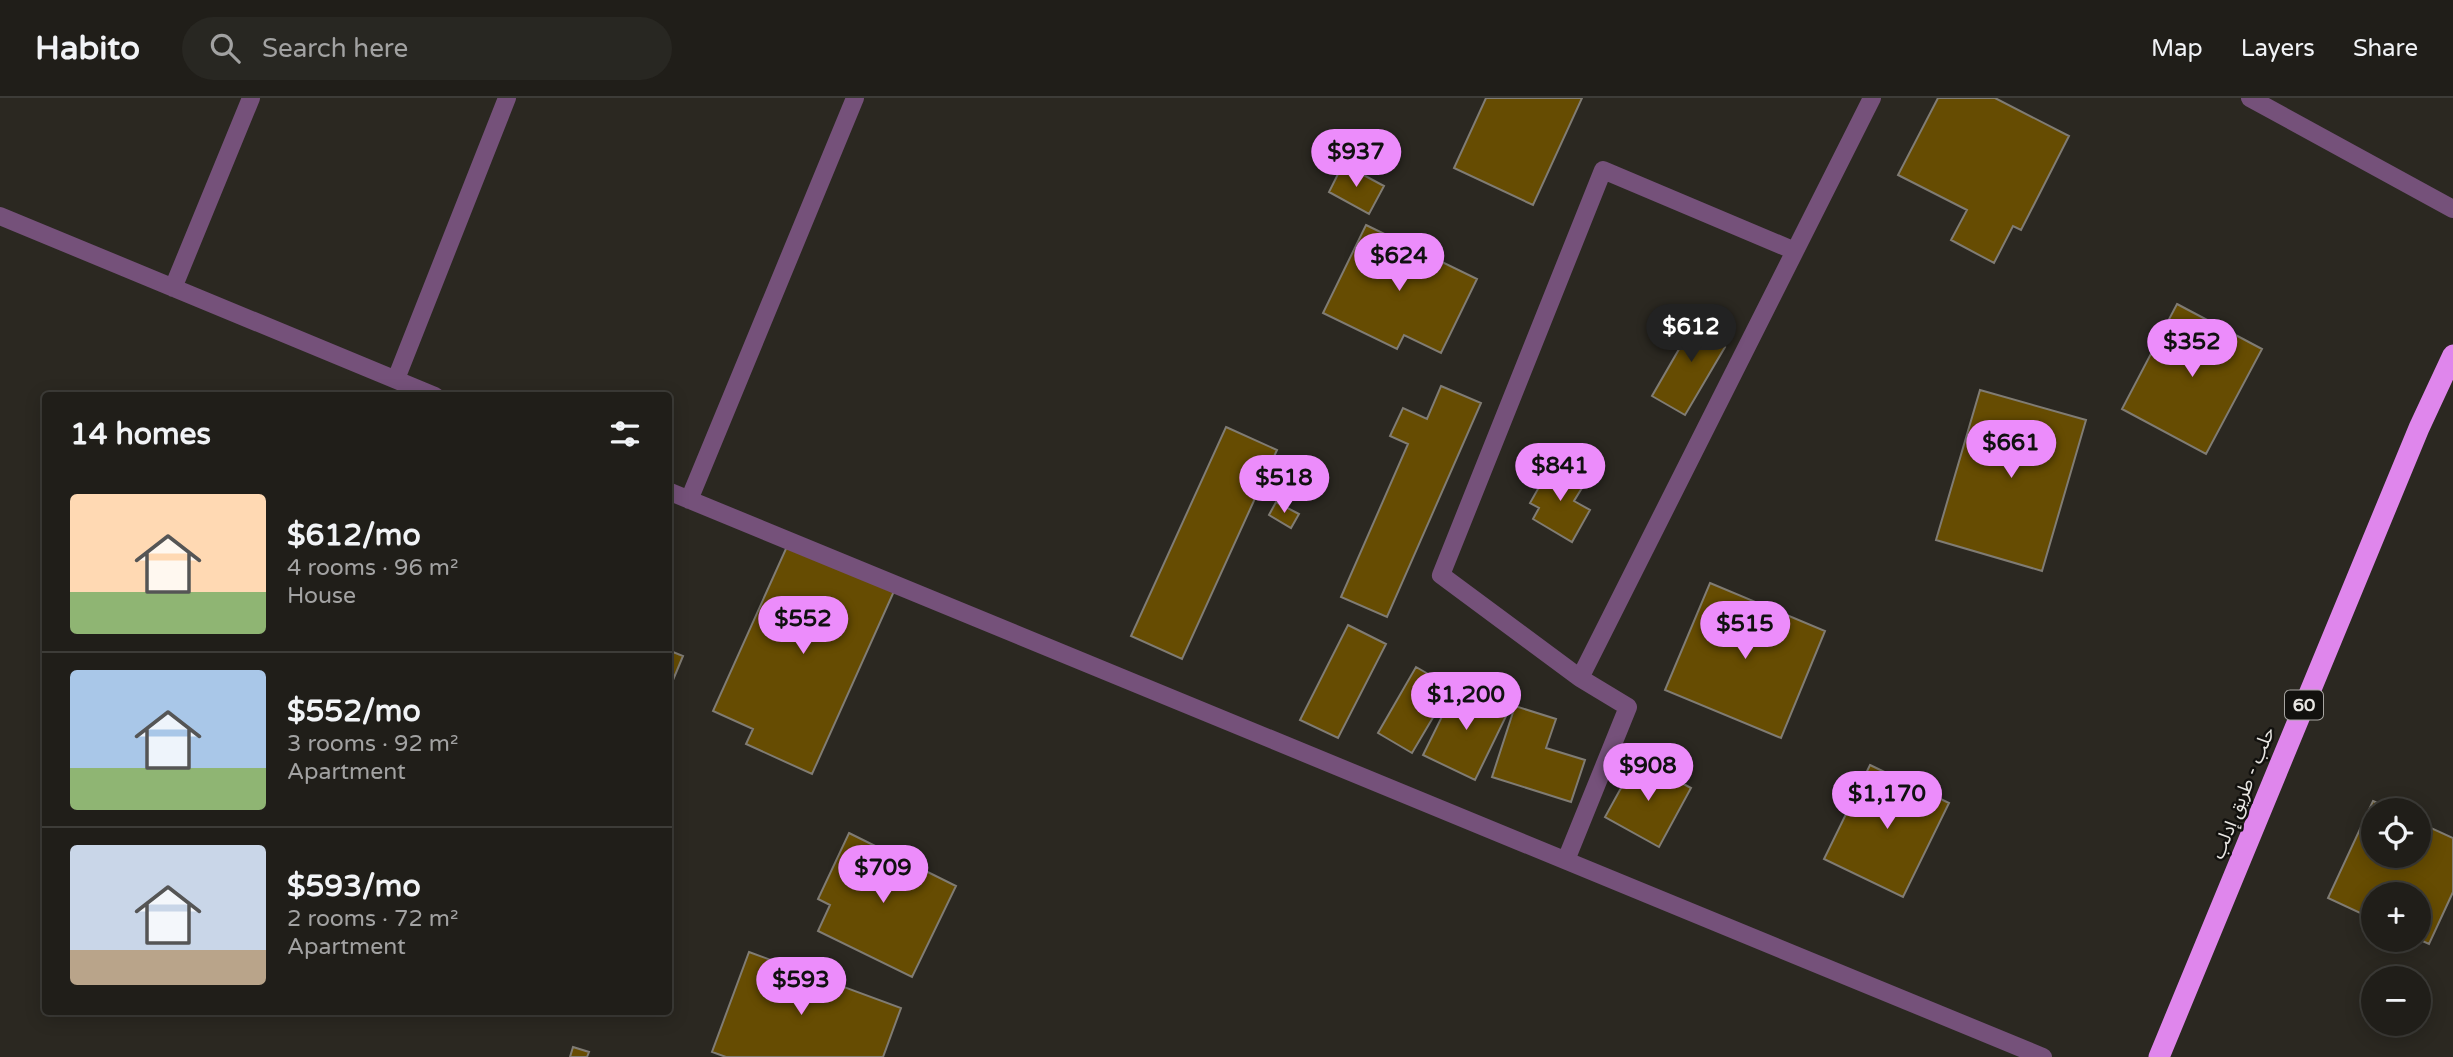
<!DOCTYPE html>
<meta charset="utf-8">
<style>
body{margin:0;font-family:"Varela Round","Noto Sans Arabic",sans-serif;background:#282722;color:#f1f3f6;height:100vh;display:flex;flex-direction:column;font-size:26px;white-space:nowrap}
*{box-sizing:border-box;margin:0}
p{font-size:23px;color:#a2a2a2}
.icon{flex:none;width:38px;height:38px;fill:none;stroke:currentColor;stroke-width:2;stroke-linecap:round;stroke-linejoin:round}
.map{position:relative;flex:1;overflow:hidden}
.sheet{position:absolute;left:42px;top:294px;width:630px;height:623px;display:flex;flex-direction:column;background:#201e19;border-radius:7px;box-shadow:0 4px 18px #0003,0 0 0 2px #3d3c38}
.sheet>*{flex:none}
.buttons{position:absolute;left:2361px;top:700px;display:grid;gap:14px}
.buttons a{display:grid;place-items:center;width:70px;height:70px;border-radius:50%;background:#201e19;box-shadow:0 4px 18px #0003,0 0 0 2px #3d3c38;font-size:35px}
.price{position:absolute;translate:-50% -60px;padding:0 16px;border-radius:24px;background:#ec8cfb;color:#111;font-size:23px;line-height:46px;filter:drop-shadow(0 2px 4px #0008)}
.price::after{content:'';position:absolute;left:50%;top:42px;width:21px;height:16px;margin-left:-10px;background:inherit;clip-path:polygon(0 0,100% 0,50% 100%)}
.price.on{background:#222;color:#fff}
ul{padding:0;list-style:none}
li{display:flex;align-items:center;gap:21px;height:175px;padding:0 28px}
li+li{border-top:2px solid #3d3c38}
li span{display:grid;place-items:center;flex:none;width:196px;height:140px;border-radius:7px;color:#555}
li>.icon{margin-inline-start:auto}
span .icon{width:84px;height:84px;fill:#fffc;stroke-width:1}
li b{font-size:30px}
h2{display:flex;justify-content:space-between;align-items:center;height:84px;padding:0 28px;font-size:30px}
header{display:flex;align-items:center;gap:42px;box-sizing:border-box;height:98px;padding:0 35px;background:#201e19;border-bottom:2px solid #3d3c38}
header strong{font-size:33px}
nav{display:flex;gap:38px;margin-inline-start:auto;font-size:24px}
.search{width:490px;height:63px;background:#282722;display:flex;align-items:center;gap:18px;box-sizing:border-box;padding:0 24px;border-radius:38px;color:#a2a2a2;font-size:26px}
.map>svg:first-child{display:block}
.building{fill:#664c02;stroke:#807c74;stroke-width:2}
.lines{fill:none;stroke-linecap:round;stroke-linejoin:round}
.street{stroke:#75517a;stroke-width:18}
.highway{stroke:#df86ec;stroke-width:21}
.labels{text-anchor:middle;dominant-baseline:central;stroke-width:5;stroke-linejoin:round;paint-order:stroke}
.shield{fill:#12110e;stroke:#a8a6a2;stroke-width:2}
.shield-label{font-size:18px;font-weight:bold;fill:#e8e6e2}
.street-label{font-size:19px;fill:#e8e6e2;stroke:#12110e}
</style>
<header>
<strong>Habito</strong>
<div class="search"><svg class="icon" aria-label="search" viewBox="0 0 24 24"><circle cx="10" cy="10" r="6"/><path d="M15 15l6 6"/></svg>Search here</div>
<nav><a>Map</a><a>Layers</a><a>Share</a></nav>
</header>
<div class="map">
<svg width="2453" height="959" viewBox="0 0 2453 959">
<rect width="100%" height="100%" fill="#2b2821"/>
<path class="building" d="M1486,0H1582L1533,107L1454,70Z
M1938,0H1995L2069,38L2021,132L2013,128L1994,165L1951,142L1967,112L1898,77Z
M1343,66L1384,88L1369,116L1329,94Z
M1366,127L1477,181L1441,255L1404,237L1397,251L1323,215Z
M2177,206L2262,251L2206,356L2122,311Z
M1704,208L1723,220L1712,241L1725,249L1685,317L1652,298Z
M1441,288L1481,305L1387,519L1341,499L1408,346L1390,338L1403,310L1427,321Z
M1980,292L2086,322L2042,473L1936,442Z
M1226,329L1277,352L1182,561L1131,538Z
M1552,366L1585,385L1574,403L1590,412L1572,444L1533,421L1539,410L1530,405Z
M1276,404L1299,416L1291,430L1269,417Z
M789,444L895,491L812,676L746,646L753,631L713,613Z
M1710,485L1825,533L1781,640L1665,592Z
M1348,527L1386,546L1338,640L1300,622Z
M668,552L683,558L668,594Z
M1416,569L1451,589L1412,655L1378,635Z
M1458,586L1509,612L1475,682L1423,657Z
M1515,608L1556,621L1546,650L1585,662L1571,704L1492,679Z
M1637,661L1691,690L1659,749L1605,719Z
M1870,667L1949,705L1903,799L1824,761Z
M2373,703L2393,712H2373V758H2418V724L2453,740V794L2429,846L2418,841V796H2373V821L2328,800Z
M849,735L956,788L912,879L818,833L830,807L818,801Z
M749,854L901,910L883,959H726L712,954Z
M573,949L589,954L587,959H570Z"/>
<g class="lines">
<path class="street" d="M2250,0L2453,111
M0,118L435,298
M173,190L251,0
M396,281L507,0
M668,393L2043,959
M689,402L855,0
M1580,580L1441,477L1603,72L1795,153
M1566,762L1628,609L1580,580L1872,0"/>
<path class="highway" d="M2159,959L2419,330L2453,257"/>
</g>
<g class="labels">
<rect class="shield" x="2285" y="592.5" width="38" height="29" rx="5"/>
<g class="shield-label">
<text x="2304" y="607">60</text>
</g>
<g class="street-label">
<text transform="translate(2243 695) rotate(-68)">حلب - طريق إدلب</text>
</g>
</g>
</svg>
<div class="buttons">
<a><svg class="icon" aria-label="locate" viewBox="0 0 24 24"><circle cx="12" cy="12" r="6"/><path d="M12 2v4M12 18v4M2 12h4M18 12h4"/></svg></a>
<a>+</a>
<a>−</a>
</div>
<b class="price" style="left:1356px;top:91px">$937</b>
<b class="price" style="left:1399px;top:195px">$624</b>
<b class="price on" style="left:1691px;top:266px">$612</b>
<b class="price" style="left:2192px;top:281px">$352</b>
<b class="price" style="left:2011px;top:382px">$661</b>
<b class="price" style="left:1560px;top:405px">$841</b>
<b class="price" style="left:1284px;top:417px">$518</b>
<b class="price" style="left:803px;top:558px">$552</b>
<b class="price" style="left:1745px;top:563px">$515</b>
<b class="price" style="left:1466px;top:634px">$1,200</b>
<b class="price" style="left:1648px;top:705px">$908</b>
<b class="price" style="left:1887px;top:733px">$1,170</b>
<b class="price" style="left:883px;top:807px">$709</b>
<b class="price" style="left:801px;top:919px">$593</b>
<section class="sheet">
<h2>14 homes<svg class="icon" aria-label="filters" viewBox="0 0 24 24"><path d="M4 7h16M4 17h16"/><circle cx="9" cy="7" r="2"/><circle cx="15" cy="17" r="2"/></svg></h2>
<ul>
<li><span style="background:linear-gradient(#ffd9b3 70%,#8fb573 0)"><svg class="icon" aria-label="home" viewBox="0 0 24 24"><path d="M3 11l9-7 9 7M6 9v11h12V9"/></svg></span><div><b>$612/mo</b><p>4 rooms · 96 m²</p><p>House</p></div></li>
<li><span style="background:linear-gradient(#a9c7e8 70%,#8fb573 0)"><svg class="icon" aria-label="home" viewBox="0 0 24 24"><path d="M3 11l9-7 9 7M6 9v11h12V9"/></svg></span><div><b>$552/mo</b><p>3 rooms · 92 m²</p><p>Apartment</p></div></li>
<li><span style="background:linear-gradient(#c9d6e8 75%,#b9a48a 0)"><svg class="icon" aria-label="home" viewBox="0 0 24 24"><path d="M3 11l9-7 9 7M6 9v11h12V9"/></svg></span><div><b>$593/mo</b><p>2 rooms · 72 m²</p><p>Apartment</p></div></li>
</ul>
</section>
</div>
